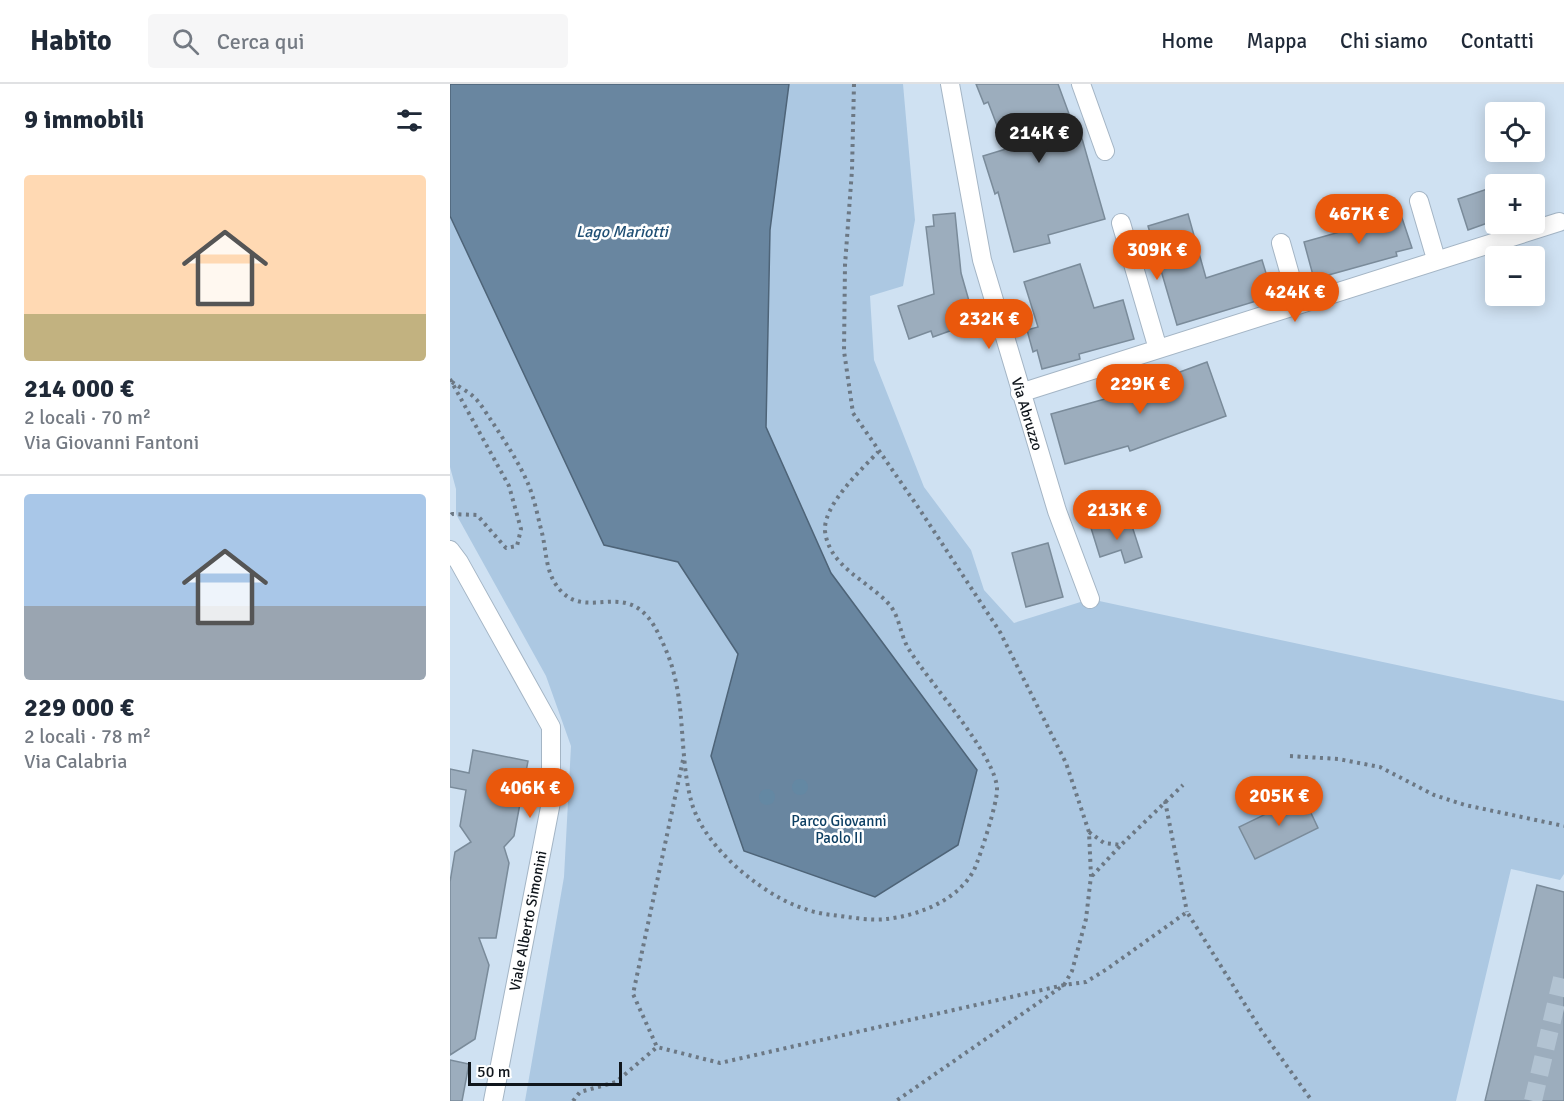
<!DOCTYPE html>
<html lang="it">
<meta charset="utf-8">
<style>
body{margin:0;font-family:Signika,sans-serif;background:#f6f6f7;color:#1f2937;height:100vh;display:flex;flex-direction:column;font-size:22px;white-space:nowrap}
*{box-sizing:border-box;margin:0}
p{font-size:20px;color:#747a83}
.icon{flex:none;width:33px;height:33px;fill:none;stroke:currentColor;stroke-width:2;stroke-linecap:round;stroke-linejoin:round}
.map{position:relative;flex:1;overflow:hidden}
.sheet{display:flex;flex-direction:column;background:#fff;width:450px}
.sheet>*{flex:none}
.fabs{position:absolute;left:1035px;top:18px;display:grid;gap:12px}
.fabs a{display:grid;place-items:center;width:60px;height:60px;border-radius:6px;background:#fff;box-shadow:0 3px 15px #0003;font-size:30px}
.scale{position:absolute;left:18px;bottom:15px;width:154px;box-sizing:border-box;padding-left:6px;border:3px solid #10161c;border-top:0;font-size:16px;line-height:21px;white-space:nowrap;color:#10161c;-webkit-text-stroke:4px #fff;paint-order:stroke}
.price{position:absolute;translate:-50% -51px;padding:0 14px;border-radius:21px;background:#ea580c;color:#fff;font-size:20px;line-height:39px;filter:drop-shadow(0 2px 3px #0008)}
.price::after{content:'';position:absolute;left:50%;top:36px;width:18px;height:14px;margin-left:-9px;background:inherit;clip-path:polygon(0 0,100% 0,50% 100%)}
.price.active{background:#222;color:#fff}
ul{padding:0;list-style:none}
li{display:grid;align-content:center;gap:12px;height:318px;padding:0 24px}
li+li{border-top:2px solid #e0e1e3}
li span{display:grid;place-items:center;height:186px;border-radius:6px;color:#555}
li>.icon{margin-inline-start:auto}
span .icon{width:108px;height:108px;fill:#fffc;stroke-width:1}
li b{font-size:26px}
h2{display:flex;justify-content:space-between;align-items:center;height:72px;padding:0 24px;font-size:26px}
header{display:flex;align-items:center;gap:36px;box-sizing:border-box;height:84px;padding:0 30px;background:#fff;border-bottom:2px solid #e0e1e3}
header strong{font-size:28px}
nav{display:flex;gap:33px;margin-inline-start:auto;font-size:21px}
.search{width:420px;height:54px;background:#f6f6f7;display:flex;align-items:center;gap:15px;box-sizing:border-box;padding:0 21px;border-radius:6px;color:#747a83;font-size:22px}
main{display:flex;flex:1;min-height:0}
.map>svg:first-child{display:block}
.green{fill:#acc8e2}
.water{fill:#6986a0;stroke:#4e6478;stroke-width:1.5}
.building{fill:#9cadbd;stroke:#7a8b9a;stroke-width:1.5}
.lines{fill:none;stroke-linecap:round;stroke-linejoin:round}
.street-tunnel{stroke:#b2c3d2;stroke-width:18;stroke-dasharray:18 9;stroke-linecap:butt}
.street-casing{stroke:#a4b5c5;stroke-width:20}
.path{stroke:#6c7884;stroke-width:4;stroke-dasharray:3 4.5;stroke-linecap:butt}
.street{stroke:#fff;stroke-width:18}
.tree{fill:#6488a3}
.labels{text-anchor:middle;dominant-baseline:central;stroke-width:5;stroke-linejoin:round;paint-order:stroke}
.street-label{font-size:15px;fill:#10161c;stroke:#fff}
.park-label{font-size:15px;fill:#0d3f63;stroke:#fff}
.water-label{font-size:16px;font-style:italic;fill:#1f4f74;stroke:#fff}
</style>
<header>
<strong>Habito</strong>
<div class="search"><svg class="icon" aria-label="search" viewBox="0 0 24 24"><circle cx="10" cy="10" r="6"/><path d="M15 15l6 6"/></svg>Cerca qui</div>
<nav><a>Home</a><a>Mappa</a><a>Chi siamo</a><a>Contatti</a></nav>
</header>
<main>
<section class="sheet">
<h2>9 immobili<svg class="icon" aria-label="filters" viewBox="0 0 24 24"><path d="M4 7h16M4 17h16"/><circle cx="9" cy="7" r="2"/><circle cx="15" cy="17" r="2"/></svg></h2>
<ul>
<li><span style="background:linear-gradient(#ffd9b3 75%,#c2b280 0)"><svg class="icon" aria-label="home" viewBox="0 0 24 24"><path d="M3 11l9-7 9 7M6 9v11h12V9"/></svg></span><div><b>214 000 €</b><p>2 locali · 70 m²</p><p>Via Giovanni Fantoni</p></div></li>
<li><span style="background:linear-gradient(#a9c7e8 60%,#9aa5b1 0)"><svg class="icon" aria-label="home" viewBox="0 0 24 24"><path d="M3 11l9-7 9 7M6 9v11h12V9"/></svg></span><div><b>229 000 €</b><p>2 locali · 78 m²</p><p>Via Calabria</p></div></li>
</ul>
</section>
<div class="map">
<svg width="1114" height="1017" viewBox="0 0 1114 1017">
<rect width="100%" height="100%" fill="#cfe1f2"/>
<path class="green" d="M0,0H453L465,136L453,202L420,212L424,276L474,403L521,466L534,506L564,539L640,515L1114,617V790L1110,796L1061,785L1006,1017H75L114,793L121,662L96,592L6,430V405L0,383Z"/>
<path class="water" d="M0,0H339L320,146L316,343L381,489L527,686L508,761L425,813L294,767L261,672L288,570L228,478L154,461L0,132Z"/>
<path class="building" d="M526,0H608L622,38L627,37L655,135L598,151L600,159L564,168L548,108L545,110L533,72L556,65L538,18L534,20Z
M1046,102V136L1018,146L1008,115Z
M949,125L962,164L946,168L947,172L864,195L854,158L911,142L909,135Z
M505,129L511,189L525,238L483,253L481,247L459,255L448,222L484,210L476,143L484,142L483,131Z
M738,130L756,194L812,176L823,212L727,241L698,142Z
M630,180L644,224L673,216L684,255L629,270L630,275L592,285L587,266L583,268L577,246L588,243L574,198Z
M757,278L776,332L680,367L678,362L615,380L601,330L662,313Z
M667,436L669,443L681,439L692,473L675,479L671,466L650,473L641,444Z
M598,459L613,513L576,523L562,469Z
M23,666L78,677L64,752L54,763L59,779L46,854H29L39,881L25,955L0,971V798L5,768L21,758L10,742L16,706L0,703V685L19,689Z
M853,712L868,744L805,775L789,743Z
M1087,801L1114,808V1017H1035Z
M0,976L19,980L12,1017H0Z"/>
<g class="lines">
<path class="street-tunnel" d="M1083,1017L1114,886"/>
<g class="street-casing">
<path id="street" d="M500,0L532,176L607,427L640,515
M631,0L655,67
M969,117L986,175
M671,139L708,265
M831,159L848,219
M570,309L1109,138
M0,466L9,478L101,643V718L43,1017"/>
</g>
<path class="path" d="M404,0L402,86L395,181L394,267L403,329L470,426L550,548L616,679L639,748L641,792L636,835L622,887L614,901L446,1017
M0,295L59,402L71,445L67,462L56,464L27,431L2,430L0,432
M2,298C9,303 19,308 25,314C31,320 36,329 41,336C54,356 70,380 79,402C85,417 88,434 92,449C97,469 95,490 111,507C140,538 180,490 209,551C215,563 221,577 224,590C235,632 230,678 242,720C251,749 277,777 301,795C324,813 352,828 382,831C399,833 420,837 437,835C470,831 508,816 524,786C530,773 547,720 547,706C548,674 479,598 460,567C449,551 451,532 437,518C416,496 379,482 375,447C373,421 412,385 428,368
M840,672L888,675L930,683L984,711L1015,721L1114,742
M233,676L183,910L207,963L270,979L614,901L636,898L657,885L737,828L811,946L862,1017
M715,717L737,828
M639,748L654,759L671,761L733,701
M642,792L671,761
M123,1017L130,1008L166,998L207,963"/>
<use href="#street" class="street"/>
</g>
<g class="tree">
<circle cx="350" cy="703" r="8"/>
<circle cx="317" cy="713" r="8"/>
</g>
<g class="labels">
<g class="street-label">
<text transform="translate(577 330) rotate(73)">Via Abruzzo</text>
<text transform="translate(78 837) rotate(-79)">Viale Alberto Simonini</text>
</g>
<g class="park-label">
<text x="389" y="737">Parco Giovanni<tspan x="389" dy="17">Paolo II</tspan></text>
</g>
<g class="water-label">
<text x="172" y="148">Lago Mariotti</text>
</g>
</g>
</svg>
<div class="fabs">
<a><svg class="icon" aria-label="locate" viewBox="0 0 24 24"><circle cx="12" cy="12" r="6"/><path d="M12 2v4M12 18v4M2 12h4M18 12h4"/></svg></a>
<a>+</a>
<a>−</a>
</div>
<div class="scale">50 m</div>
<b class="price active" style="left:589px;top:80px">214K €</b>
<b class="price" style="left:909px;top:161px">467K €</b>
<b class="price" style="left:707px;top:197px">309K €</b>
<b class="price" style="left:845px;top:239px">424K €</b>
<b class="price" style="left:539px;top:266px">232K €</b>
<b class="price" style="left:690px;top:331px">229K €</b>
<b class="price" style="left:667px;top:457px">213K €</b>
<b class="price" style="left:80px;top:735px">406K €</b>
<b class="price" style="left:829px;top:743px">205K €</b>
</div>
</main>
